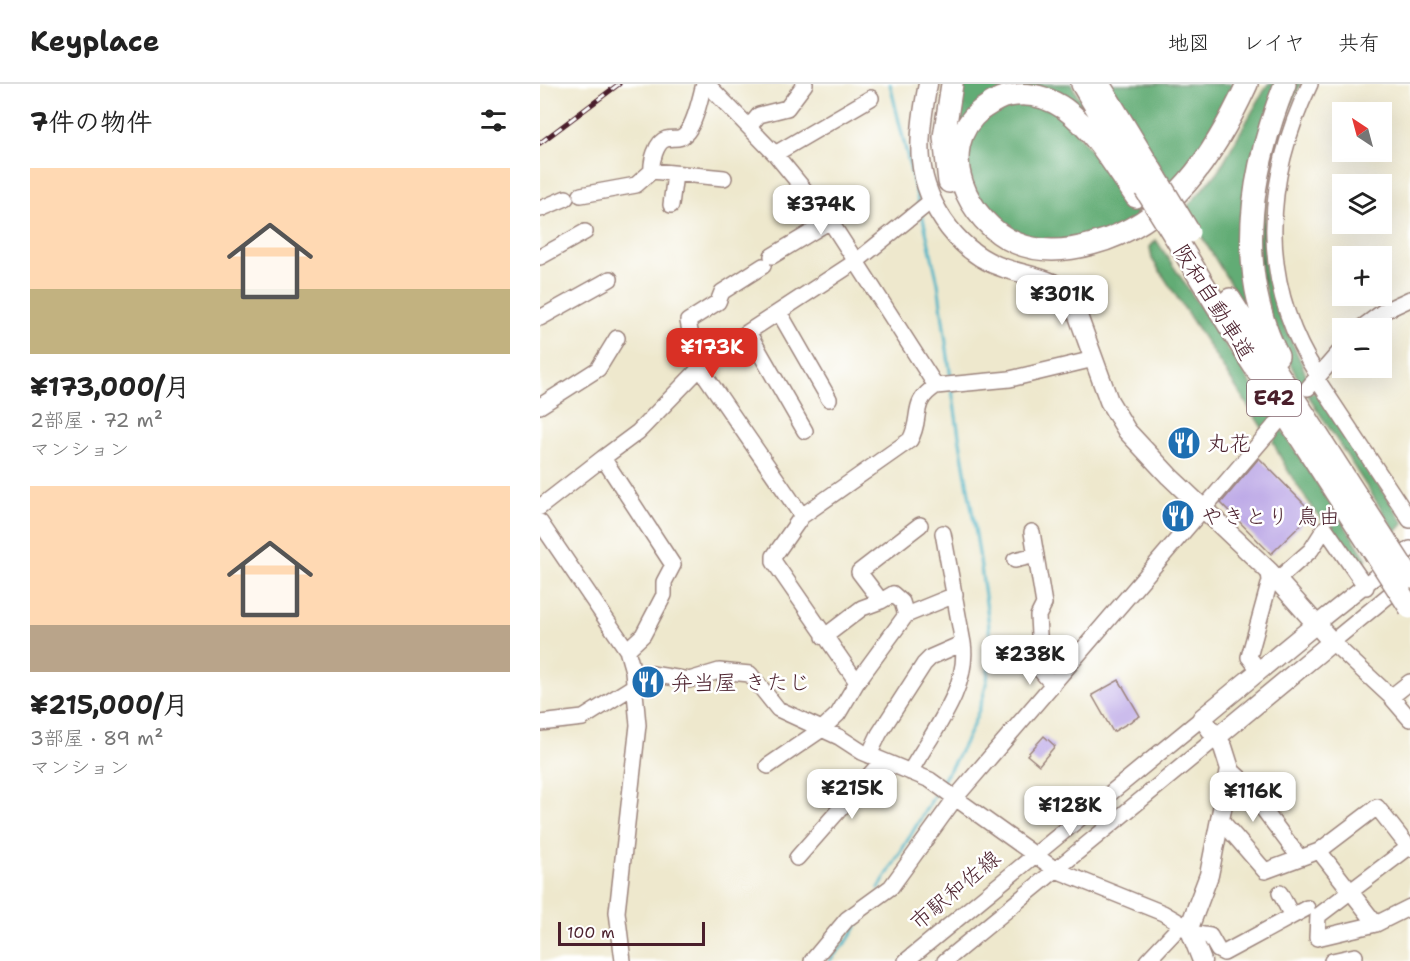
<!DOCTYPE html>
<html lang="ja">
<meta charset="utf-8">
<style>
body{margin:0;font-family:"Shantell Sans","Klee One",sans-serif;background:#f6f6f6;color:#222;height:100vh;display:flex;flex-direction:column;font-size:22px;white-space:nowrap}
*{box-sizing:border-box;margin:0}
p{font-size:20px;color:#767676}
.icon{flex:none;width:33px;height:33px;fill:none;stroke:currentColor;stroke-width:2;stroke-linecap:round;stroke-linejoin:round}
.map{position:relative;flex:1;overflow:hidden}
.side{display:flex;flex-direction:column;background:#fff;width:540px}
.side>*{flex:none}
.needle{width:39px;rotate:324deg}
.controls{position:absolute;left:792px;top:18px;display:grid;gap:12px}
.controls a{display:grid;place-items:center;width:60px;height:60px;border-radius:0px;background:#fff;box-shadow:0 6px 24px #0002;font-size:30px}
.scale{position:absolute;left:18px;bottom:15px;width:147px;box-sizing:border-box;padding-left:6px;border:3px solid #4a1f2b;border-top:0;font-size:16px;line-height:21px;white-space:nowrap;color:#4a1f2b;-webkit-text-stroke:4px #fff;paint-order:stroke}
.price{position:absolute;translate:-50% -51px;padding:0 14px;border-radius:12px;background:#fff;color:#222;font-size:20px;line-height:39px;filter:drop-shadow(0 2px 3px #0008)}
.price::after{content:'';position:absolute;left:50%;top:36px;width:18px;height:14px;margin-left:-9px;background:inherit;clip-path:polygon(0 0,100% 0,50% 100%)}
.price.on{background:#d93025;color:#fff}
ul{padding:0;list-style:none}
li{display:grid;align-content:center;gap:12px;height:318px;padding:0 30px}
li span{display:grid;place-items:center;height:186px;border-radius:0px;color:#555}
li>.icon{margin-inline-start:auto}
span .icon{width:108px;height:108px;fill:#fffc;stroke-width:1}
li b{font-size:26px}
h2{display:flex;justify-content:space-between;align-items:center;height:72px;padding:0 30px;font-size:26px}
header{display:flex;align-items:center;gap:36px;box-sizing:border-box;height:84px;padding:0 30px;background:#fff;border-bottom:2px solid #e0e0e0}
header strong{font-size:28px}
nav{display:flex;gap:33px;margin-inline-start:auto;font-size:21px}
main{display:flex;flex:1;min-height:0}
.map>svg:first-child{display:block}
.forest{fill:#62ac75;stroke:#566650;stroke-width:1.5}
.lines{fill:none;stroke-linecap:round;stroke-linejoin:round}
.stream{stroke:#48b3c6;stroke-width:3}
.building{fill:#bca8e6}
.minor-casing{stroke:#9c847c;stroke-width:18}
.major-casing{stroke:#9c847c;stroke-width:21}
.highway-casing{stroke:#9c847c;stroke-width:24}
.minor{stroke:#fff;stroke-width:15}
.major{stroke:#fff;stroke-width:18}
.highway{stroke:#fff;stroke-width:21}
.rail-casing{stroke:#4a1f2b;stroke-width:5}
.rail{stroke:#fff;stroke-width:3;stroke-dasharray:9;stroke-linecap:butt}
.highway-bridge-casing{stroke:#9c847c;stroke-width:24;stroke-linecap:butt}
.highway-bridge{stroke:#fff;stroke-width:21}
.labels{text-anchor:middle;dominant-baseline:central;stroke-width:5;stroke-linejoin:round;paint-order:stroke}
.shield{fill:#fff;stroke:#80626b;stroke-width:1.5}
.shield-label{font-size:21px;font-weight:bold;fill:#4a1f2b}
.street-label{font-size:22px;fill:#4a1f2b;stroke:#fff}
.poi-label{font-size:22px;fill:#4a1f2b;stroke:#fff;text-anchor:start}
</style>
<header>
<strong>Keyplace</strong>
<nav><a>地図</a><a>レイヤ</a><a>共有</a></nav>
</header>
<main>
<section class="side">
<h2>7件の物件<svg class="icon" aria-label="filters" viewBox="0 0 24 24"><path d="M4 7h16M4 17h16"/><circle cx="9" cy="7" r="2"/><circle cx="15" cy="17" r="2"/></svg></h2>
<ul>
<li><span style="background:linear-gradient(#ffd9b3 65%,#c2b280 0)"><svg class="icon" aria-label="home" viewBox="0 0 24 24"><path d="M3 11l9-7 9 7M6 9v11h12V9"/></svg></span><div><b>¥173,000/月</b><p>2部屋 · 72 m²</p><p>マンション</p></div></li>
<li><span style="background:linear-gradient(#ffd9b3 75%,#b9a48a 0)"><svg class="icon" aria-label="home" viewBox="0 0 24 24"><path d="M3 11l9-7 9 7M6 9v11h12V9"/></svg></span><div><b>¥215,000/月</b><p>3部屋 · 89 m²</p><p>マンション</p></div></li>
</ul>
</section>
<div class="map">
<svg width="870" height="877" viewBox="0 0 870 877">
<rect width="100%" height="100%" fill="#fff"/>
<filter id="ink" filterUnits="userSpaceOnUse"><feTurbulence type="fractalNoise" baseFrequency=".0167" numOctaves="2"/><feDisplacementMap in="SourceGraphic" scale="12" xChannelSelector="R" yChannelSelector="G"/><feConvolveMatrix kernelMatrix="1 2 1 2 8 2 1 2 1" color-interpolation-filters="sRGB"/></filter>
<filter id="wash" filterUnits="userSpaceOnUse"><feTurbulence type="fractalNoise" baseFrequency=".008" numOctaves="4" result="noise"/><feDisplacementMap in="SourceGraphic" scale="24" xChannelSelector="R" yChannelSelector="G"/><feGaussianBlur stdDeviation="1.35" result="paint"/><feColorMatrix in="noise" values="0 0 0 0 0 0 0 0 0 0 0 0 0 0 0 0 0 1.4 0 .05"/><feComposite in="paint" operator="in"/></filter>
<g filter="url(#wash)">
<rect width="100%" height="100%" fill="#eee8cd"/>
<path class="forest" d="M419,0H531L552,35L449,12L413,92Z
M569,0H698L689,21L634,106Z
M728,0H738L722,48V252L645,125L677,89Z
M750,0H761C727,69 712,149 737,223C745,247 758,268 766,291L763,296L771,310L777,307L864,439L856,448L760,299L732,244L715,146L745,10Z
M484,16L524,31L600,133C590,138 579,147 568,150C559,153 507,160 499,158C446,148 402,75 446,32C454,24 473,20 484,16Z
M616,156L827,475L817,481C788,444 752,401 733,358L738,346L723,345L612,175L610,163Z"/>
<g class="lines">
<path class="stream" d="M350,0L379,121
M382,130L398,199L411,295
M402,698C424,663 446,623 449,580C452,553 447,526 443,498C435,433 420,369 412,304
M339,804L397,707
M289,877L308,856L322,833"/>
</g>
<g id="blocks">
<path class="building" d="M648,352L652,363L640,367L636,356Z
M719,374L773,429L731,470L681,419Z
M579,596L600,632L573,648L552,611Z
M504,652L515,662L499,681L487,671Z"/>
</g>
</g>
<g filter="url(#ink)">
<use href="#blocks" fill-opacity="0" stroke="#9c847c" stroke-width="1.5"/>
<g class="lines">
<g class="minor-casing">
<path id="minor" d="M167,0L235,70L290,137L396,302
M770,0C723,97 718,199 778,292
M209,43L219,31L247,24L265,0
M235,70L331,14
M112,87C111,78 116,58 126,55C135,53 140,57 147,48C156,37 160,14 164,0
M41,111L96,101L112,87L184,94
M131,121L135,90
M0,125L26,114
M232,172L290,137
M0,173L45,148
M239,228L289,315
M0,234L70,195
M821,244L844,227L870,215
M208,248L265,347
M776,294L870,436
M768,304L802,265
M0,322L58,285L77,254
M63,374L98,348L160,284L156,278L148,237L178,218L182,208L223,182
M0,423L63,374L133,481L124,498V511L103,551L87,566
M262,432L370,356C383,333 369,319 396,302L470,295L554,275
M0,438L87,566L93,587L98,641L77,828L83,877
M492,448L504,520L498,532L501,587L513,601
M403,449L423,559
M475,476L496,471
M737,496L771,466L785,444L826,503
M865,498L792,558L851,613L870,635
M341,517L353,510L362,518L366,531L415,511
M776,540L870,465
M284,553L322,524L341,517L319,488L380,441
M719,586L709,573L730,497L729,487
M93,587L149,596L179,587L210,590L238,625L299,653L322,668L390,696L516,786L623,829L649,844
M317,598L234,478V472L262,432L160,284L208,248L318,176L391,117
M851,613L870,598
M0,639L43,634L94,602
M329,671L339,650L384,580L391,573L423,559C430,604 391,650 370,688
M228,682L282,645L298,630L317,598L366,531
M690,685L700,694L759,773
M680,735L725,787L779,767L836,840
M869,763L778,832L777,854L836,840L870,823
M779,767L837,723L870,765
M257,774L342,677
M740,809L752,832
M650,849L670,852L678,866L684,869L767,824
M272,877L307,835L351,803L416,713L736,340
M366,877L662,634
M405,877L676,654
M607,877L642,840
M792,877L815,872"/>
</g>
<g class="major-casing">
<path id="major" d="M388,0C377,55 373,97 409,144C423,162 442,177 464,184C486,192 522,194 533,218L569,317L587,347L629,392L729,487L792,558L676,654
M662,877L649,844L669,791L690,685L683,663L662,634L776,540"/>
</g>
<g class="highway-casing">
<path id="highway" d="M542,0L597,92
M559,0L617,95
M409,98L404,53L412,0
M596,113C575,83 555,47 525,25C508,13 489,8 469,12C459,13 450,20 441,26C393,65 428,139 476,159C500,169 527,167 552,160C631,139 675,70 707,0
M638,158L710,276L834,468
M690,215L846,457
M738,272C694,184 710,88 745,0"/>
</g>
<use href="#minor" class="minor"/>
<use href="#major" class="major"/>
<use href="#highway" class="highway"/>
<g class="rail-casing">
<path id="rail" d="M0,59L79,0"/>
</g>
<use href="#rail" class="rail"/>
<g class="highway-bridge-casing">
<path id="highway-bridge" d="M617,95L649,148
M605,105L638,158
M846,457L870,494
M834,468L870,524"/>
</g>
<use href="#highway-bridge" class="highway-bridge"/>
</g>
</g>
<defs>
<g id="restaurant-disc" transform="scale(1.725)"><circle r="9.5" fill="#1f6fb2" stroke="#fff"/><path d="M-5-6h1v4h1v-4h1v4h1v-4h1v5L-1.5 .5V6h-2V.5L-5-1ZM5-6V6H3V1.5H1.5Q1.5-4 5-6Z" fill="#fff"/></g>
</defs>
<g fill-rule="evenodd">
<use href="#restaurant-disc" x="644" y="359"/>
<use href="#restaurant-disc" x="638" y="432"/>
<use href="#restaurant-disc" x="108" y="598"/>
</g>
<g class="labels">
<rect class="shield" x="707" y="296" width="54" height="36" rx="4.5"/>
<g class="shield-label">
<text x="734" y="314">E42</text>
</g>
<g class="street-label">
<text transform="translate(674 218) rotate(58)">阪和自動車道</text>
<text transform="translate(415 806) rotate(-40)">市駅和佐線</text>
</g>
<g class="poi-label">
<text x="667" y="359">丸花</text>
<text x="661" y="432">やきとり 鳥由</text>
<text x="131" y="598">弁当屋 きたじ</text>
</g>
</g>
</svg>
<div class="controls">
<a><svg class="needle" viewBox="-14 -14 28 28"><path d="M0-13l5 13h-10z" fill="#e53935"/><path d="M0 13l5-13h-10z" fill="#767676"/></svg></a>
<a><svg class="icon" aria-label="layers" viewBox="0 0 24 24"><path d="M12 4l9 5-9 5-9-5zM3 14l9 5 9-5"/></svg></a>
<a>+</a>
<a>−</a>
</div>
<div class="scale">100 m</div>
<b class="price" style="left:281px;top:152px">¥374K</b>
<b class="price" style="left:522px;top:242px">¥301K</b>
<b class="price on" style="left:172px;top:295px">¥173K</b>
<b class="price" style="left:490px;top:602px">¥238K</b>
<b class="price" style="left:312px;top:736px">¥215K</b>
<b class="price" style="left:713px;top:739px">¥116K</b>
<b class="price" style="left:530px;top:753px">¥128K</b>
</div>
</main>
